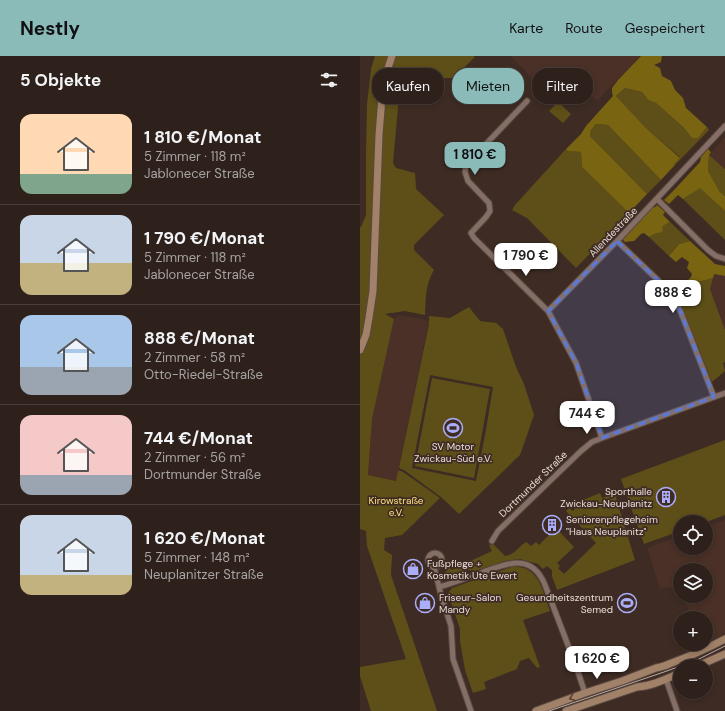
<!DOCTYPE html>
<html lang="de">
<meta charset="utf-8">
<style>
body{margin:0;font-family:"DM Sans",sans-serif;background:#3a2e28;color:#f1f3f6;height:100vh;display:flex;flex-direction:column;font-size:15px;white-space:nowrap}
*{box-sizing:border-box;margin:0}
p{font-size:13px;color:#a7a3a3}
.icon{flex:none;width:22px;height:22px;fill:none;stroke:currentColor;stroke-width:2;stroke-linecap:round;stroke-linejoin:round}
.map{position:relative;flex:1;overflow:hidden}
.drawer{display:flex;flex-direction:column;background:#2e211b;width:360px}
.drawer>*{flex:none}
.guide{position:absolute;left:12px;top:12px;width:293px;height:36px;display:flex;gap:8px}
.controls{position:absolute;left:313px;top:459px;display:grid;gap:8px}
.controls a{display:grid;place-items:center;width:40px;height:40px;border-radius:50%;background:#2e211b;box-shadow:0 2px 6px #0003,0 0 0 1px #493e3a;font-size:20px}
.price{position:absolute;translate:-50% -34px;padding:0 9px;border-radius:8px;background:#fff;color:#222;font-size:13px;line-height:26px;filter:drop-shadow(0 1px 2px #0008)}
.price::after{content:'';position:absolute;left:50%;top:24px;width:12px;height:9px;margin-left:-6px;background:inherit;clip-path:polygon(0 0,100% 0,50% 100%)}
.price.active{background:#8bbbb9;color:#111}
ul{padding:0;list-style:none}
li{display:flex;align-items:center;gap:12px;height:100px;padding:0 20px}
li+li{border-top:1px solid #493e3a}
li span{display:grid;place-items:center;flex:none;width:112px;height:80px;border-radius:12px;color:#555}
li>.icon{margin-inline-start:auto}
span .icon{width:48px;height:48px;fill:#fffc;stroke-width:1}
li b{font-size:17px}
h2{display:flex;justify-content:space-between;align-items:center;height:48px;padding:0 20px;font-size:17px}
.pill{padding:0 14px;border-radius:16px;background:#2e211b;box-shadow:0 2px 6px #0003,0 0 0 1px #493e3a;font-size:14px;line-height:36px}
.pill.active{background:#8bbbb9;color:#111}
header{display:flex;align-items:center;gap:24px;box-sizing:border-box;height:56px;padding:0 20px;background:#8bbbb9;color:#111}
header strong{font-size:19px}
nav{display:flex;gap:22px;margin-inline-start:auto;font-size:14px}
main{display:flex;flex:1;min-height:0}
.map>svg:first-child{display:block}
.built{fill:#4a3026}
.green{fill:#5e4f18;fill-rule:evenodd}
.forest{fill:#796411}
.lines{fill:none;stroke-linecap:round;stroke-linejoin:round}
.street-casing{stroke:#584841;stroke-width:7}
.secondary-casing{stroke:#584841;stroke-width:9}
.street{stroke:#846e65;stroke-width:5}
.secondary{stroke:#a18167;stroke-width:7}
.tram{stroke:#bcaea8;stroke-width:1}
.oneway{stroke:#574135}
.marked{fill:#5a79d8;fill-opacity:0.2;stroke:#5a79d8;stroke-width:3;stroke-dasharray:8 5;stroke-linejoin:round}
.labels{text-anchor:middle;dominant-baseline:central;stroke-width:3.5;stroke-linejoin:round;paint-order:stroke}
.street-label{font-size:10px;fill:#e9dcd7;stroke:#3e2c24}
.poi-label{font-size:10px;fill:#e9dcd7;stroke:#3e2c24;text-anchor:start}
.park-label{font-size:10px;fill:#fde07e;stroke:#3e2c24}
</style>
<header>
<strong>Nestly</strong>
<nav><a>Karte</a><a>Route</a><a>Gespeichert</a></nav>
</header>
<main>
<section class="drawer">
<h2>5 Objekte<svg class="icon" aria-label="filters" viewBox="0 0 24 24"><path d="M4 7h16M4 17h16"/><circle cx="9" cy="7" r="2"/><circle cx="15" cy="17" r="2"/></svg></h2>
<ul>
<li><span style="background:linear-gradient(#ffd9b3 75%,#7fa58c 0)"><svg class="icon" aria-label="home" viewBox="0 0 24 24"><path d="M3 11l9-7 9 7M6 9v11h12V9"/></svg></span><div><b>1 810 €/Monat</b><p>5 Zimmer · 118 m²</p><p>Jablonecer Straße</p></div></li>
<li><span style="background:linear-gradient(#c9d6e8 60%,#c2b280 0)"><svg class="icon" aria-label="home" viewBox="0 0 24 24"><path d="M3 11l9-7 9 7M6 9v11h12V9"/></svg></span><div><b>1 790 €/Monat</b><p>5 Zimmer · 118 m²</p><p>Jablonecer Straße</p></div></li>
<li><span style="background:linear-gradient(#a9c7e8 65%,#9aa5b1 0)"><svg class="icon" aria-label="home" viewBox="0 0 24 24"><path d="M3 11l9-7 9 7M6 9v11h12V9"/></svg></span><div><b>888 €/Monat</b><p>2 Zimmer · 58 m²</p><p>Otto-Riedel-Straße</p></div></li>
<li><span style="background:linear-gradient(#f6c9c9 75%,#9aa5b1 0)"><svg class="icon" aria-label="home" viewBox="0 0 24 24"><path d="M3 11l9-7 9 7M6 9v11h12V9"/></svg></span><div><b>744 €/Monat</b><p>2 Zimmer · 56 m²</p><p>Dortmunder Straße</p></div></li>
<li><span style="background:linear-gradient(#c9d6e8 75%,#c2b280 0)"><svg class="icon" aria-label="home" viewBox="0 0 24 24"><path d="M3 11l9-7 9 7M6 9v11h12V9"/></svg></span><div><b>1 620 €/Monat</b><p>5 Zimmer · 148 m²</p><p>Neuplanitzer Straße</p></div></li>
</ul>
</section>
<div class="map">
<svg width="365" height="655" viewBox="0 0 365 655">
<rect width="100%" height="100%" fill="#3e2c24"/>
<path class="built" d="M150,0H280L237,45L212,22L200,35L189,38Z
M365,81V113L349,99Z
M354,218L365,220V274L350,233Z
M39,259L64,263V264L69,265L36,425L8,419L12,363L34,263Z
M365,464V577L346,587V562H331L323,540H346V514H320V533L319,531L300,532L287,492L320,480V492H346V471Z"/>
<path class="green" d="M15,0H113L115,1L93,22H80L62,14L45,17L38,51L33,107L36,112L55,117L56,133L84,159L54,189V194L74,214C65,228 66,244 65,259L45,255L25,258L34,263L12,363L8,419L36,425L38,414L43,416L80,442L42,479L25,482L24,494L32,499L31,519L77,655H11L0,620V611L46,603L7,490L6,475L0,473V171H1L6,159V100L7,48L11,13Z
M265,32L282,36L288,44L296,47L323,71L332,82H338L347,71L349,74L315,109L314,108L320,101L286,72L256,40Z
M198,46L211,58L203,67L189,55Z
M236,68L248,69L301,124L287,138L230,80L231,74Z
M206,93L209,95L221,96L222,111L269,157L216,212L167,162L152,154L155,149Z
M349,99L365,113V140L360,136L348,115Z
M340,131L365,155V184L323,143Z
M310,166L330,185L319,188L309,200L289,181L294,178L301,176L303,170Z
M353,222L350,233L365,274V306L363,307L365,315L352,326L321,248L317,241L330,228Z
M109,251L120,265L136,267L143,273L156,311L164,328L174,359L160,399L99,458L81,441L44,414L39,412L69,268V260L90,262ZM70,319L133,331L126,374L116,425L52,412Z
M72,322L130,333L114,422L55,410Z
M365,384V459L346,466H320V475L284,488L261,423Z
M240,437L242,442L257,437L256,442L275,504L197,534L192,520V514L187,510L183,513L178,508L160,503L145,505L115,515L108,514L102,519L81,525V520L90,511L91,514L132,495L129,489L133,488L145,500C156,498 158,491 166,486L171,490L176,486L179,489L196,472L214,491L197,507L200,510L198,512L204,518L236,487L206,455L209,452L213,455L216,451L213,448L217,444L218,446Z
M154,510C157,511 161,511 164,512C181,518 184,540 190,555L163,564L180,611L177,612L169,602L160,605L157,613L124,626L126,633L113,637L105,614L100,585V573L88,537L92,532Z"/>
<path class="forest" d="M281,0H302L301,6L294,9L300,12L302,20L311,25L315,34L323,42L326,52L347,71L338,82H332L323,71L296,47L288,44L282,36L265,32L256,40L286,72L320,102L314,108L315,109L301,124L248,69L236,68L231,74L230,80L287,138L269,157L222,111L221,96L208,95L206,93L221,78L226,70L253,40L252,37V32L258,24Z
M348,93L351,96L349,99L348,115L360,136L365,140V155L340,132L323,143L318,139L309,148L304,144L315,133L340,106L341,101Z
M297,149L305,156L303,159L310,166L303,170L302,176L294,178L289,181L284,177L281,178L274,185L265,186L262,183L291,152L295,151Z
M330,185L355,208L365,210V220L354,218L353,222L330,228L326,226L331,221L332,218L327,212L329,206L322,201L316,206L309,200L319,188Z"/>
<g class="lines">
<g class="street-casing">
<path id="street" d="M167,45L106,109L105,116L108,125L129,147L130,155L126,161L111,177L114,182L188,255L216,307L242,382
M297,143L348,194L356,200L365,203
M257,185L302,228L320,254L354,341
M188,255L257,185L365,70
M132,485L138,475L221,395L232,386L242,382L365,337
M68 504a7 7 0 1 1 14 0a7 7 0 1 1-14 0Z
M74,511L81,539L91,570L93,603L111,655
M79,531C94,527 109,521 123,516C149,507 172,497 185,529L216,610L225,637
M306,623L317,655"/>
</g>
<g class="secondary-casing">
<path id="secondary" d="M0,294L6,279L9,262L13,235L19,79L22,41L27,15L32,0
M338,610L365,598
M176,655L225,637L262,625L296,612C301,611 305,610 309,608C328,601 346,593 365,583
M206,655L277,631C292,630 306,623 320,617"/>
</g>
<use href="#street" class="street"/>
<use href="#secondary" class="secondary"/>
<path class="tram" d="M189,655L304,616L337,604L365,590"/>
</g>
<defs><path id="oneway-chevron" d="M-2-3.5L2.5 0L-2 3.5" fill="none" stroke-width="1.6" stroke-linecap="round" stroke-linejoin="round"/></defs>
<use class="oneway" href="#oneway-chevron" transform="translate(212 642) rotate(160)"/>
<path class="marked" d="M257,185L302,228L320,254L354,341L242,382L216,307L188,255Z"/>
<defs>
<g id="stadium-ring" transform="scale(1)"><circle r="9.5" fill="#3e2c24" stroke="#abaffb" stroke-width="1.5"/><path d="M0-5a6.5 5 0 1 0 0 10a6.5 5 0 1 0 0-10ZM-3.5-1.8h7v3.6h-7Z" fill="#abaffb"/></g>
<g id="building-ring" transform="scale(1)"><circle r="9.5" fill="#3e2c24" stroke="#abaffb" stroke-width="1.5"/><path d="M-4-6H4V6H1V3H-1V6H-4ZM-2.5-4.3h1.7v1.8h-1.7ZM.8-4.3h1.7v1.8H.8ZM-2.5-1h1.7V.8h-1.7ZM.8-1h1.7V.8H.8Z" fill="#abaffb"/></g>
<g id="shop-ring" transform="scale(1)"><circle r="9.5" fill="#3e2c24" stroke="#abaffb" stroke-width="1.5"/><path d="M-5-2.5h2.3a2.7 3.5 0 0 1 5.4 0H5L5.5 6h-11ZM-1.5-2.5h3a1.5 2.3 0 0 0-3 0Z" fill="#abaffb"/></g>
</defs>
<g fill-rule="evenodd">
<use href="#stadium-ring" x="93" y="372"/>
<use href="#building-ring" x="306" y="441"/>
<use href="#building-ring" x="192" y="469"/>
<use href="#shop-ring" x="53" y="513"/>
<use href="#shop-ring" x="65" y="547"/>
<use href="#stadium-ring" x="267" y="547"/>
</g>
<g class="labels">
<g class="street-label">
<text transform="translate(253 176) rotate(-46)">Allendestraße</text>
<text transform="translate(173 428) rotate(-44)">Dortmunder Straße</text>
</g>
<g class="poi-label">
<text x="93" y="390" text-anchor="middle">SV Motor<tspan x="93" dy="12">Zwickau-Süd e.V.</tspan></text>
<text x="292" y="435" text-anchor="end">Sporthalle<tspan x="292" dy="12">Zwickau-Neuplanitz</tspan></text>
<text x="206" y="463">Seniorenpflegeheim<tspan x="206" dy="12">"Haus Neuplanitz"</tspan></text>
<text x="67" y="507">Fußpflege +<tspan x="67" dy="12">Kosmetik Ute Ewert</tspan></text>
<text x="79" y="541">Friseur-Salon<tspan x="79" dy="12">Mandy</tspan></text>
<text x="253" y="541" text-anchor="end">Gesundheitszentrum<tspan x="253" dy="12">Semed</tspan></text>
</g>
<g class="park-label">
<text x="36" y="444">Kirowstraße<tspan x="36" dy="12">e.V.</tspan></text>
</g>
</g>
</svg>
<div class="controls">
<a><svg class="icon" aria-label="locate" viewBox="0 0 24 24"><circle cx="12" cy="12" r="6"/><path d="M12 2v4M12 18v4M2 12h4M18 12h4"/></svg></a>
<a><svg class="icon" aria-label="layers" viewBox="0 0 24 24"><path d="M12 4l9 5-9 5-9-5zM3 14l9 5 9-5"/></svg></a>
<a>+</a>
<a>−</a>
</div>
<b class="price active" style="left:115px;top:120px">1 810 €</b>
<b class="price" style="left:166px;top:221px">1 790 €</b>
<b class="price" style="left:313px;top:258px">888 €</b>
<b class="price" style="left:227px;top:379px">744 €</b>
<b class="price" style="left:237px;top:624px">1 620 €</b>
<div class="guide">
<a class="pill">Kaufen</a>
<a class="pill active">Mieten</a>
<a class="pill">Filter</a>
</div>
</div>
</main>
